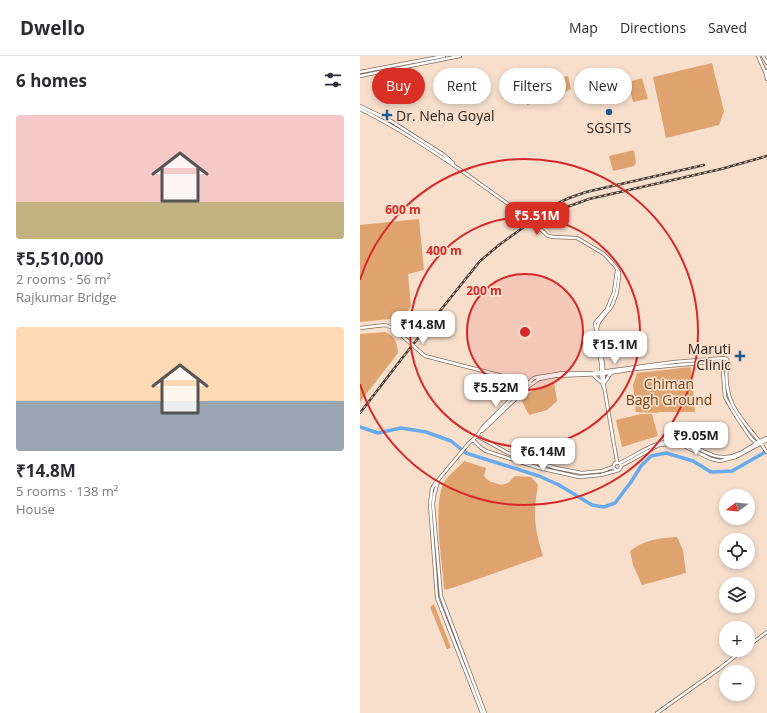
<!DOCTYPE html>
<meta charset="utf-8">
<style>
body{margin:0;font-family:"Open Sans",sans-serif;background:#f7f7f7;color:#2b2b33;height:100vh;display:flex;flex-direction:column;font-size:15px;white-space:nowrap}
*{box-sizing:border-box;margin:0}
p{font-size:13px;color:#7c7c81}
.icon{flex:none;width:22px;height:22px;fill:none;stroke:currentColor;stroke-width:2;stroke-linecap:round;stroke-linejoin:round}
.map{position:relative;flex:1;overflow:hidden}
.sheet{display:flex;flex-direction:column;background:#fff;width:360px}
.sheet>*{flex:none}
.guide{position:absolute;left:12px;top:12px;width:335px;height:36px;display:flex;gap:8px}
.needle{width:26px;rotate:254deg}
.fabs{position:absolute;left:359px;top:433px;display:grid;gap:8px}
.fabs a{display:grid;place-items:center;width:36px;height:36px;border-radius:50%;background:#fff;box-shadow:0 2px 6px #0003;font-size:20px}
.price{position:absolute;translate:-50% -34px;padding:0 9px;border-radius:8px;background:#fff;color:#222;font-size:13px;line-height:26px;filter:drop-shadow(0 1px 2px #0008)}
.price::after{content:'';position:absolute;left:50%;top:24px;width:12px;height:9px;margin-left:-6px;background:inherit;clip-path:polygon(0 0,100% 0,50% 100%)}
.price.on{background:#d93025;color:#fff}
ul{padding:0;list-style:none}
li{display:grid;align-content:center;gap:8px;height:212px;padding:0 16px}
li span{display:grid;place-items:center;height:124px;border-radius:4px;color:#555}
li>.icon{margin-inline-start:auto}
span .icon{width:72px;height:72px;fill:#fffc;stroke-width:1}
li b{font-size:17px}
h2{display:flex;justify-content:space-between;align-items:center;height:48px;padding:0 16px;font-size:17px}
.chip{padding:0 14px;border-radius:18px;background:#fff;box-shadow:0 2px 6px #0003;font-size:14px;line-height:36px}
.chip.on{background:#d93025;color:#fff}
header{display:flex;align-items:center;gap:24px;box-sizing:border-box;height:56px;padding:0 20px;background:#fff;border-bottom:1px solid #e1e1e2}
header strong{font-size:19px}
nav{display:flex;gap:22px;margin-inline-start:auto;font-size:14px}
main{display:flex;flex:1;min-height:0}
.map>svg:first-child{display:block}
.green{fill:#dfa370}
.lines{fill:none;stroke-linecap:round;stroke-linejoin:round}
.river{stroke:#68abed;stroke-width:3.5}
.secondary-casing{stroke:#826d5c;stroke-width:4}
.secondary{stroke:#fff;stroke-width:2.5}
.rail-casing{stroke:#463c34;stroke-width:2.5}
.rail{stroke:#f7dfcc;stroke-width:1;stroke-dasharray:3;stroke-linecap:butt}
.secondary-bridge-casing{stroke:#826d5c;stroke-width:4;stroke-linecap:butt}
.secondary-bridge{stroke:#fff;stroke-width:2.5}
.ring{fill:none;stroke:#d62828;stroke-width:2}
.poi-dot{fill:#1e5c92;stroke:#f7dfcc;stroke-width:1.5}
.labels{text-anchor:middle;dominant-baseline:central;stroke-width:3.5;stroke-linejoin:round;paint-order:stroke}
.poi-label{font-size:14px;fill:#2b231c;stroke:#f7dfcc;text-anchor:start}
.park-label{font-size:14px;fill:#734313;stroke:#f7dfcc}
.centre{fill:#d62828;stroke:#f7dfcc;stroke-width:2}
.ring-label{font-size:12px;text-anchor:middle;font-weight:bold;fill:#d62828;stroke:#f7dfcc;stroke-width:3.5;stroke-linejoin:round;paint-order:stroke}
</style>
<header>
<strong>Dwello</strong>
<nav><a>Map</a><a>Directions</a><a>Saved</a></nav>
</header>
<main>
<section class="sheet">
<h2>6 homes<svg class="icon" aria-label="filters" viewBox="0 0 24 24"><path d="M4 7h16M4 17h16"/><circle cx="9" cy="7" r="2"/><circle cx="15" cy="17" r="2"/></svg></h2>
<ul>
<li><span style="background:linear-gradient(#f6c9c9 70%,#c2b280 0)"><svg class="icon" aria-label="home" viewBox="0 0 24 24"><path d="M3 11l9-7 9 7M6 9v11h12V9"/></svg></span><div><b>₹5,510,000</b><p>2 rooms · 56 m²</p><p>Rajkumar Bridge</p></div></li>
<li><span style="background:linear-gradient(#ffd9b3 60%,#9aa5b1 0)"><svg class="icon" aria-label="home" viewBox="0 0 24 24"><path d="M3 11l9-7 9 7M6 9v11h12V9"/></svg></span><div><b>₹14.8M</b><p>5 rooms · 138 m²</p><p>House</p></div></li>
</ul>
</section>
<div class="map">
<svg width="407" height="657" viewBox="0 0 407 657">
<rect width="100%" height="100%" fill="#f7dfcc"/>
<path class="green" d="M352,7L364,55L359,69L306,82L293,21Z
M208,20L211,33L189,43L167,49L164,30Z
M282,22L288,43L273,46L268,26Z
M274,94L276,107L274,110L253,115L249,100Z
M59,163L64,214L48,218L51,250L44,260L40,262L0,266V169Z
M25,276C35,280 37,286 38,297L0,346V278Z
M331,311L335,356H301L295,357L276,356L273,329L277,317Z
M194,326L197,345L187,354L169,359L161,343L175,333Z
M281,358H292L298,380L262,391L256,364Z
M104,405L126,412L124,420L129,425L141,429L148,427L155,420L171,421L178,429C173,459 174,471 183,500L95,531L85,534L84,532C82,504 73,454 83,428C87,420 98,412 104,405Z
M317,481L323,494L326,517L282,529L273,509L270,495C284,484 299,482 317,481Z
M74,548L91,592L87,593L70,551Z"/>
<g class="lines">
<path class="river" d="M0,371L18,377L41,372L66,376L91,385L106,397L179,420L199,429L232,449L244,451L255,447L271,426L281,410L291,400L306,397L333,405L351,416L372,415L407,395"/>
<g class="secondary-casing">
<path id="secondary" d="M398,0L406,18
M403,0L407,7
M407,15L406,18L407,23
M0,16L84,0
M0,20L100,0
M0,50L31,65L84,99L93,107
M0,53C45,75 86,103 126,132
M244,198L255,210L259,216V221L257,236L252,250L239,266L237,272L243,308L244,330L257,406
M362.5 305a2.5 2.5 0 1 1 5 0a2.5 2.5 0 1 1-5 0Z
M362,306L365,341L374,357L390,381L397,388
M367,306C363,345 377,358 400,386C402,389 404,393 407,396
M131,317L170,327
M233,319L241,326
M245,326L251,317
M243,330L241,318V308L235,267L247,253L254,236L257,214
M122,375L168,331L179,323L195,320L243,318L275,313L362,305
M117,380L148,397L196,412L222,417L242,415L253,411
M113,384L120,391L126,395L179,412L219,421L241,419L259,414L261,411L260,407
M261,410L299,389L310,388L322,389L351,403L360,405L376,401L407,384
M256,414L253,411L255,407H260C289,393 300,377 334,391C344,395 354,402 366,401C382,400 393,387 407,382
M78,425L74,440L73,448L81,540L125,657
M388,590L407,576
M122,657L77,542L70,448L72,433L74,429L109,387L117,380L123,371L157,337L174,322L178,321L203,317H232L314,306L364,302
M297,657L359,613L383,594"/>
</g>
<use href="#secondary" class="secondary"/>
<g class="rail-casing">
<path id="rail" d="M190,151L209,142L226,136L344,109
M0,357L43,301L120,205L139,189L168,168L190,157L229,143L361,113L407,100"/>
</g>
<use href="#rail" class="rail"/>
<g class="secondary-bridge-casing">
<path id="secondary-bridge" d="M126,132L169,163L188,180L194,181L217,182L244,198
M0,272L25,269L33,272L65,300L131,317"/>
</g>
<use href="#secondary-bridge" class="secondary-bridge"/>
</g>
<circle cx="165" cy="276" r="58" fill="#d62828" fill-opacity=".12"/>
<g class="ring">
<circle cx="165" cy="276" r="58"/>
<circle cx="165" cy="276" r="115"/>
<path d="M0 224A173 173 0 1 1 0 328"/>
</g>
<g class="poi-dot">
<circle cx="249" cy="56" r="4"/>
<path d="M25 53h4v4h4v4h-4v4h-4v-4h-4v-4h4z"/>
<path d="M378 294h4v4h4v4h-4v4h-4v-4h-4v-4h4z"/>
</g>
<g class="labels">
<g class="poi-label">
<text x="36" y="59">Dr. Neha Goyal</text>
<text x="249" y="71" text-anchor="middle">SGSITS</text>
<text x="371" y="292" text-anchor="end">Maruti<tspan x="371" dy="16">Clinic</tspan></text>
</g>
<g class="park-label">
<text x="309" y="327">Chiman<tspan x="309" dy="16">Bagh Ground</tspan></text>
</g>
</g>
<circle cx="165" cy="276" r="6" class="centre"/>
<g class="ring-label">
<text x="43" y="158">600 m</text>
<text x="84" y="199">400 m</text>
<text x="124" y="239">200 m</text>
</g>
</svg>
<div class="fabs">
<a><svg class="needle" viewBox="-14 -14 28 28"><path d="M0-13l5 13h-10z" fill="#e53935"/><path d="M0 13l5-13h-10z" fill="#7c7c81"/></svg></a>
<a><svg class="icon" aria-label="locate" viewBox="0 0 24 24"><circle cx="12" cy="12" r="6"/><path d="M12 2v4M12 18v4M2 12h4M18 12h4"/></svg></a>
<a><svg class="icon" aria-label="layers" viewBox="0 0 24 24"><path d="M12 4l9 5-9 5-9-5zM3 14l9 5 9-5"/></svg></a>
<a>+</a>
<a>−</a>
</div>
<b class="price on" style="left:177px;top:180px">₹5.51M</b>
<b class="price" style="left:63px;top:289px">₹14.8M</b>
<b class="price" style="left:255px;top:309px">₹15.1M</b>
<b class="price" style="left:136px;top:352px">₹5.52M</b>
<b class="price" style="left:336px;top:400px">₹9.05M</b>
<b class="price" style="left:183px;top:416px">₹6.14M</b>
<div class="guide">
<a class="chip on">Buy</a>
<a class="chip">Rent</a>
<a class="chip">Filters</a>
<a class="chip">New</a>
</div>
</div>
</main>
